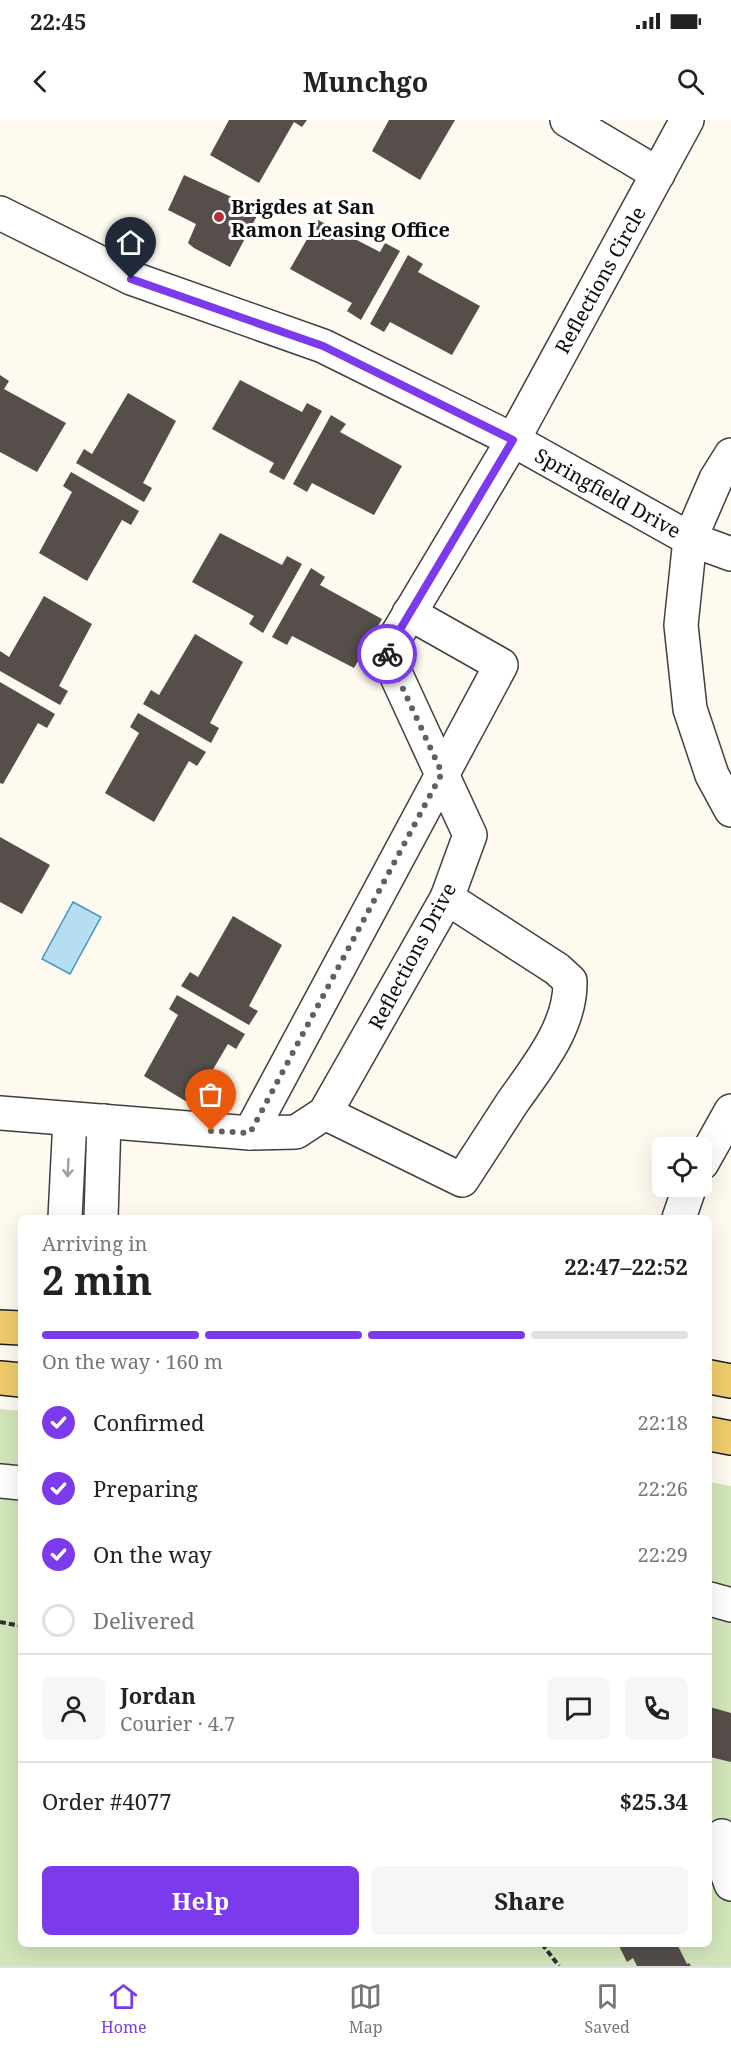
<!DOCTYPE html>
<meta charset="utf-8">
<style>
:root{--surface:#fff;--page:#f6f6f6;--text:#222;--muted:#767676;--line:#e0e0e0;--accent:#7c3aed}
body{margin:0;font-family:"Noto Serif",serif;background:var(--page);color:var(--text);height:100vh;display:flex;flex-direction:column;font-size:22px;white-space:nowrap}
*{box-sizing:border-box;margin:0}
p{font-size:20px;color:var(--muted)}
.icon{flex:none;width:33px;height:33px;fill:none;stroke:currentColor;stroke-width:2;stroke-linecap:round;stroke-linejoin:round}
.map{position:relative;flex:1;overflow:hidden}
.side{position:absolute;left:18px;top:1095px;width:694px;height:732px;display:flex;flex-direction:column;background:var(--surface);border-radius:9px;box-shadow:0 6px 24px #0002}
.side>*{flex:none}
.buttons{position:absolute;left:652px;top:1017px;display:grid;gap:12px}
.buttons a{display:grid;place-items:center;width:60px;height:60px;border-radius:9px;background:var(--surface);box-shadow:0 6px 24px #0002;font-size:30px}
.pin{position:absolute;display:grid;place-items:center;width:51px;height:51px;color:#fff;margin:-62px -26px;border-radius:50% 50% 50% 0;rotate:-45deg;box-shadow:0 0 6px #0007}
.pin .icon{rotate:45deg}
.courier{position:absolute;display:grid;place-items:center;width:60px;height:60px;margin:-30px;border:4px solid #7c3aed;border-radius:50%;background:#fff;color:#222;box-shadow:0 2px 8px #0007}
.headline em{font-style:normal;font-weight:700}
.headline div{display:flex;flex-direction:column-reverse}
.headline{display:flex;align-items:center;justify-content:space-between;height:102px;padding:0 24px}
h1{font-size:39px;font-weight:700;line-height:45px}
.bar{display:grid;grid-template-columns:repeat(4,1fr);gap:9px 6px;align-content:center;height:72px;padding:0 24px}
.bar i{height:8px;border-radius:4px;background:var(--line)}
.bar .current{background:var(--accent)}
.bar p{grid-column:span 4}
.line{display:flex;align-items:center;gap:15px;padding:0 24px;border-top:2px solid var(--line)}
.line div{flex:1}
.round{display:grid;place-items:center;flex:none;width:63px;height:63px;border-radius:9px;background:var(--page)}
ol{padding:0 24px;list-style:none}
li{display:flex;align-items:center;gap:18px;height:66px}
li p{margin-inline-start:auto}
li .icon{padding:6px;border-radius:50%;background:var(--accent);color:#fff;stroke-width:4}
li:last-child{color:var(--muted)}
li i{width:33px;height:33px;border:3px solid var(--line);border-radius:50%}
.action{display:flex;gap:12px;margin-top:auto;padding:12px 24px}
.action a{flex:1;height:69px;border-radius:9px;background:var(--accent);color:#fff;font-size:24px;font-weight:700;line-height:69px;text-align:center}
.action a+a{background:var(--page);color:var(--text)}
.status{display:flex;justify-content:space-between;align-items:center;height:42px;padding:0 30px;background:var(--surface);direction:ltr}
.status svg{height:16px;fill:currentColor}
header{display:flex;justify-content:space-between;align-items:center;height:78px;padding:0 24px;background:var(--surface);font-size:27px;font-weight:700}
.tab-bar{display:flex;justify-content:space-around;align-items:center;height:84px;border-top:2px solid var(--line);background:var(--surface);font-size:16px;color:var(--muted)}
.tab-bar a{display:grid;justify-items:center;gap:3px}
.tab-bar .current{color:var(--accent)}
.map>svg:first-child{display:block}
.green{fill:#d3e6ba}
.water{fill:#b6def2;stroke:#4295c5;stroke-width:1.5}
.building{fill:#554e4a}
.lines{fill:none;stroke-linecap:round;stroke-linejoin:round}
.minor-casing{stroke:#404040;stroke-width:36}
.major-casing{stroke:#1e1e1e;stroke-width:36}
.path{stroke:#2f2f2f;stroke-width:4;stroke-dasharray:6 3;stroke-linecap:butt}
.minor{stroke:#fff;stroke-width:33}
.major{stroke:#f0cc6c;stroke-width:33}
.oneway{stroke:#9e9e9e}
.done{stroke:#61605c;stroke-width:6;stroke-dasharray:0 10.8}
.route{stroke:#7c3aed;stroke-width:8}
.poi-dot{fill:#b52e38;stroke:#fff;stroke-width:2}
.labels{text-anchor:middle;dominant-baseline:central;stroke-width:6;stroke-linejoin:round;paint-order:stroke}
.poi-label{font-size:20px;font-weight:bold;fill:#0d0d0d;stroke:#fff;text-anchor:start}
.street-label{font-size:20px;fill:#0d0d0d;stroke:#fff}
</style>
<div class="status"><b>22:45</b><svg viewBox="0 0 49 12"><path d="M0 12V9h3v3zM5 12V6h3v6zM10 12V3h3v9zM15 12V0h3v12zM26 1h20v11H26zM47 4h2v5h-2z"/></svg></div>
<header><svg class="icon" aria-label="back" viewBox="0 0 24 24"><path d="M15 5l-7 7 7 7"/></svg>Munchgo<svg class="icon" aria-label="search" viewBox="0 0 24 24"><circle cx="10" cy="10" r="6"/><path d="M15 15l6 6"/></svg></header>
<div class="map">
<svg width="731" height="1846" viewBox="0 0 731 1846">
<rect width="100%" height="100%" fill="#fefaef"/>
<path class="green" d="M0,1289L21,1291V1824H710V1362L731,1366V1846H0Z"/>
<path class="water" d="M73,782L101,797L70,854L42,839Z"/>
<g class="building">
<path d="M229,0H307L302,7L294,2L259,63L210,35Z"/>
<path d="M389,0H455L420,60L372,31Z"/>
<path d="M184,55L260,90L230,147L194,128L188,123L196,104L168,90Z"/>
<path d="M318,100L380,132L385,123L400,131L361,200L347,191L352,183L290,149Z"/>
<path d="M408,135L423,144L418,152L480,186L452,235L390,202L384,212L370,204Z"/>
<path d="M0,255L9,261L4,269L66,303L37,352L0,332Z"/>
<path d="M240,260L302,292L307,283L322,291L284,360L269,352L274,343L212,309Z"/>
<path d="M128,273L176,301L143,363L152,368L144,382L76,343L84,329L92,334Z"/>
<path d="M331,295L346,304L340,312L402,346L374,395L312,363L307,372L293,364Z"/>
<path d="M71,352L139,391L131,405L122,400L87,461L39,433L72,372L63,366Z"/>
<path d="M220,413L282,445L287,436L302,444L263,513L249,504L254,496L192,462Z"/>
<path d="M311,448L325,457L320,465L382,499L354,548L292,516L287,525L272,517Z"/>
<path d="M44,476L92,504L59,566L68,571L60,585L0,551V531L9,537Z"/>
<path d="M195,514L243,542L210,603L219,608L211,623L143,584L151,570L159,575Z"/>
<path d="M0,562L55,594L47,608L38,603L3,664L0,663Z"/>
<path d="M138,593L206,632L197,646L189,641L154,702L105,673L139,613L130,607Z"/>
<path d="M0,717L50,745L22,794L0,782Z"/>
<path d="M233,796L282,825L249,886L258,891L249,905L181,866L190,852L198,857Z"/>
<path d="M177,875L245,914L236,929L228,924L192,985L144,956L178,895L169,889Z"/>
<path d="M710,1587L731,1593V1642L710,1637Z"/>
<path d="M618,1824H677L687,1844L689,1843L691,1846H637L633,1838L627,1842Z"/>
</g>
<g class="lines">
<defs>
<g id="minor">
<path d="M567,0L658,54"/>
<path d="M0,93L131,158L323,226L513,320L690,419L731,434"/>
<path d="M731,335L716,359L690,419L681,505L690,589L712,655L731,690"/>
<path d="M0,993L250,1013L296,1012L325,993L447,778L470,715L386,533L513,320L687,0"/>
<path d="M325,993L462,1060C478,1035 495,1009 512,983C537,947 571,907 570,861L557,849L447,778"/>
<path d="M250,1013L501,545L409,493"/>
<path d="M702,1043L731,991"/>
<path d="M65,1098L70,999"/>
<path d="M101,1098L104,1001"/>
<path d="M679,1098L690,1066"/>
<path d="M0,1361L21,1363"/>
<path d="M710,1479L731,1485"/>
<path d="M722,1716L724,1744L731,1764"/>
</g>
<g id="major">
<path d="M0,1207L21,1208"/>
<path d="M710,1257L731,1261"/>
<path d="M0,1258L21,1260"/>
<path d="M710,1314L731,1318"/>
</g>
</defs>
<use href="#minor" class="minor-casing"/>
<use href="#major" class="major-casing"/>
<g class="path">
<path d="M0,1502L21,1506"/>
<path d="M542,1824L559,1846"/>
</g>
<use href="#minor" class="minor"/>
<use href="#major" class="major"/>
</g>
<defs><path id="oneway-shaft" d="M-6 0H5M1.5-3L5.5 0L1.5 3" fill="none" stroke-width="1.6" stroke-linecap="round" stroke-linejoin="round" transform="scale(1.5)"/></defs>
<use class="oneway" href="#oneway-shaft" transform="translate(68 1048) rotate(93)"/>
<g class="lines">
<path class="done" d="M211,1011L250,1013L442,653L387,534"/>
<path class="route" d="M131,159L323,226L513,320L386,533L387,534"/>
</g>
<circle class="poi-dot" cx="219" cy="97" r="6"/>
<g class="labels">
<g class="poi-label">
<text x="231" y="86">Brigdes at San<tspan x="231" dy="23">Ramon Leasing Office</tspan></text>
</g>
<g class="street-label">
<text transform="translate(600 160) rotate(-61)">Reflections Circle</text>
<text transform="translate(608 373) rotate(29)">Springfield Drive</text>
<text transform="translate(412 836) rotate(-62)">Reflections Drive</text>
</g>
</g>
</svg>
<div class="buttons">
<a><svg class="icon" aria-label="locate" viewBox="0 0 24 24"><circle cx="12" cy="12" r="6"/><path d="M12 2v4M12 18v4M2 12h4M18 12h4"/></svg></a>
</div>
<div class="pin" style="left:211px;top:1011px;background:#ea580c"><svg class="icon" aria-label="bag" viewBox="0 0 24 24"><path d="M5 8h14l-1 12H6zM9 8a3 3 0 0 1 6 0"/></svg></div>
<div class="pin" style="left:131px;top:159px;background:#1f2937"><svg class="icon" aria-label="home" viewBox="0 0 24 24"><path d="M3 11l9-7 9 7M6 9v11h12V9"/></svg></div>
<div class="courier" style="left:387px;top:534px"><svg class="icon" aria-label="bike" viewBox="0 0 24 24"><circle cx="6" cy="16" r="4"/><circle cx="18" cy="16" r="4"/><path d="M6 16l4-8h5l3 8M10 8l3 8H6M13 5h3"/></svg></div>
<section class="side">
<div class="headline"><div><h1>2 min</h1><p>Arriving in</p></div><em>22:47–22:52</em></div>
<div class="bar"><i class="current"></i><i class="current"></i><i class="current"></i><i></i><p>On the way · 160 m</p></div>
<ol>
<li><svg class="icon" aria-label="check" viewBox="0 0 24 24"><path d="M5 12l5 5 9-10"/></svg>Confirmed<p>22:18</p></li>
<li><svg class="icon" aria-label="check" viewBox="0 0 24 24"><path d="M5 12l5 5 9-10"/></svg>Preparing<p>22:26</p></li>
<li><svg class="icon" aria-label="check" viewBox="0 0 24 24"><path d="M5 12l5 5 9-10"/></svg>On the way<p>22:29</p></li>
<li><i></i>Delivered</li>
</ol>
<div class="line" style="height:108px"><a class="round"><svg class="icon" aria-label="person" viewBox="0 0 24 24"><circle cx="12" cy="8" r="4"/><path d="M4 21q1-7 8-7t8 7"/></svg></a><div><b>Jordan</b><p>Courier · 4.7</p></div><a class="round"><svg class="icon" aria-label="chat" viewBox="0 0 24 24"><path d="M4 5h16v11H9l-5 4z"/></svg></a><a class="round"><svg class="icon" aria-label="phone" viewBox="0 0 24 24"><path d="M5 4h4l2 5-3 2q2 4 5 5l2-3 5 2v4C11 20 4 13 5 4z"/></svg></a></div>
<div class="line" style="height:78px"><div>Order #4077</div><b>$25.34</b></div>
<div class="action"><a>Help</a><a>Share</a></div>
</section>
</div>
<nav class="tab-bar">
<a class="current"><svg class="icon" aria-label="home" viewBox="0 0 24 24"><path d="M3 11l9-7 9 7M6 9v11h12V9"/></svg>Home</a>
<a><svg class="icon" aria-label="map" viewBox="0 0 24 24"><path d="M3 6l6-2 6 2 6-2v14l-6 2-6-2-6 2zM9 4v14M15 6v14"/></svg>Map</a>
<a><svg class="icon" aria-label="saved" viewBox="0 0 24 24"><path d="M7 4h10v16l-5-4-5 4z"/></svg>Saved</a>
</nav>
